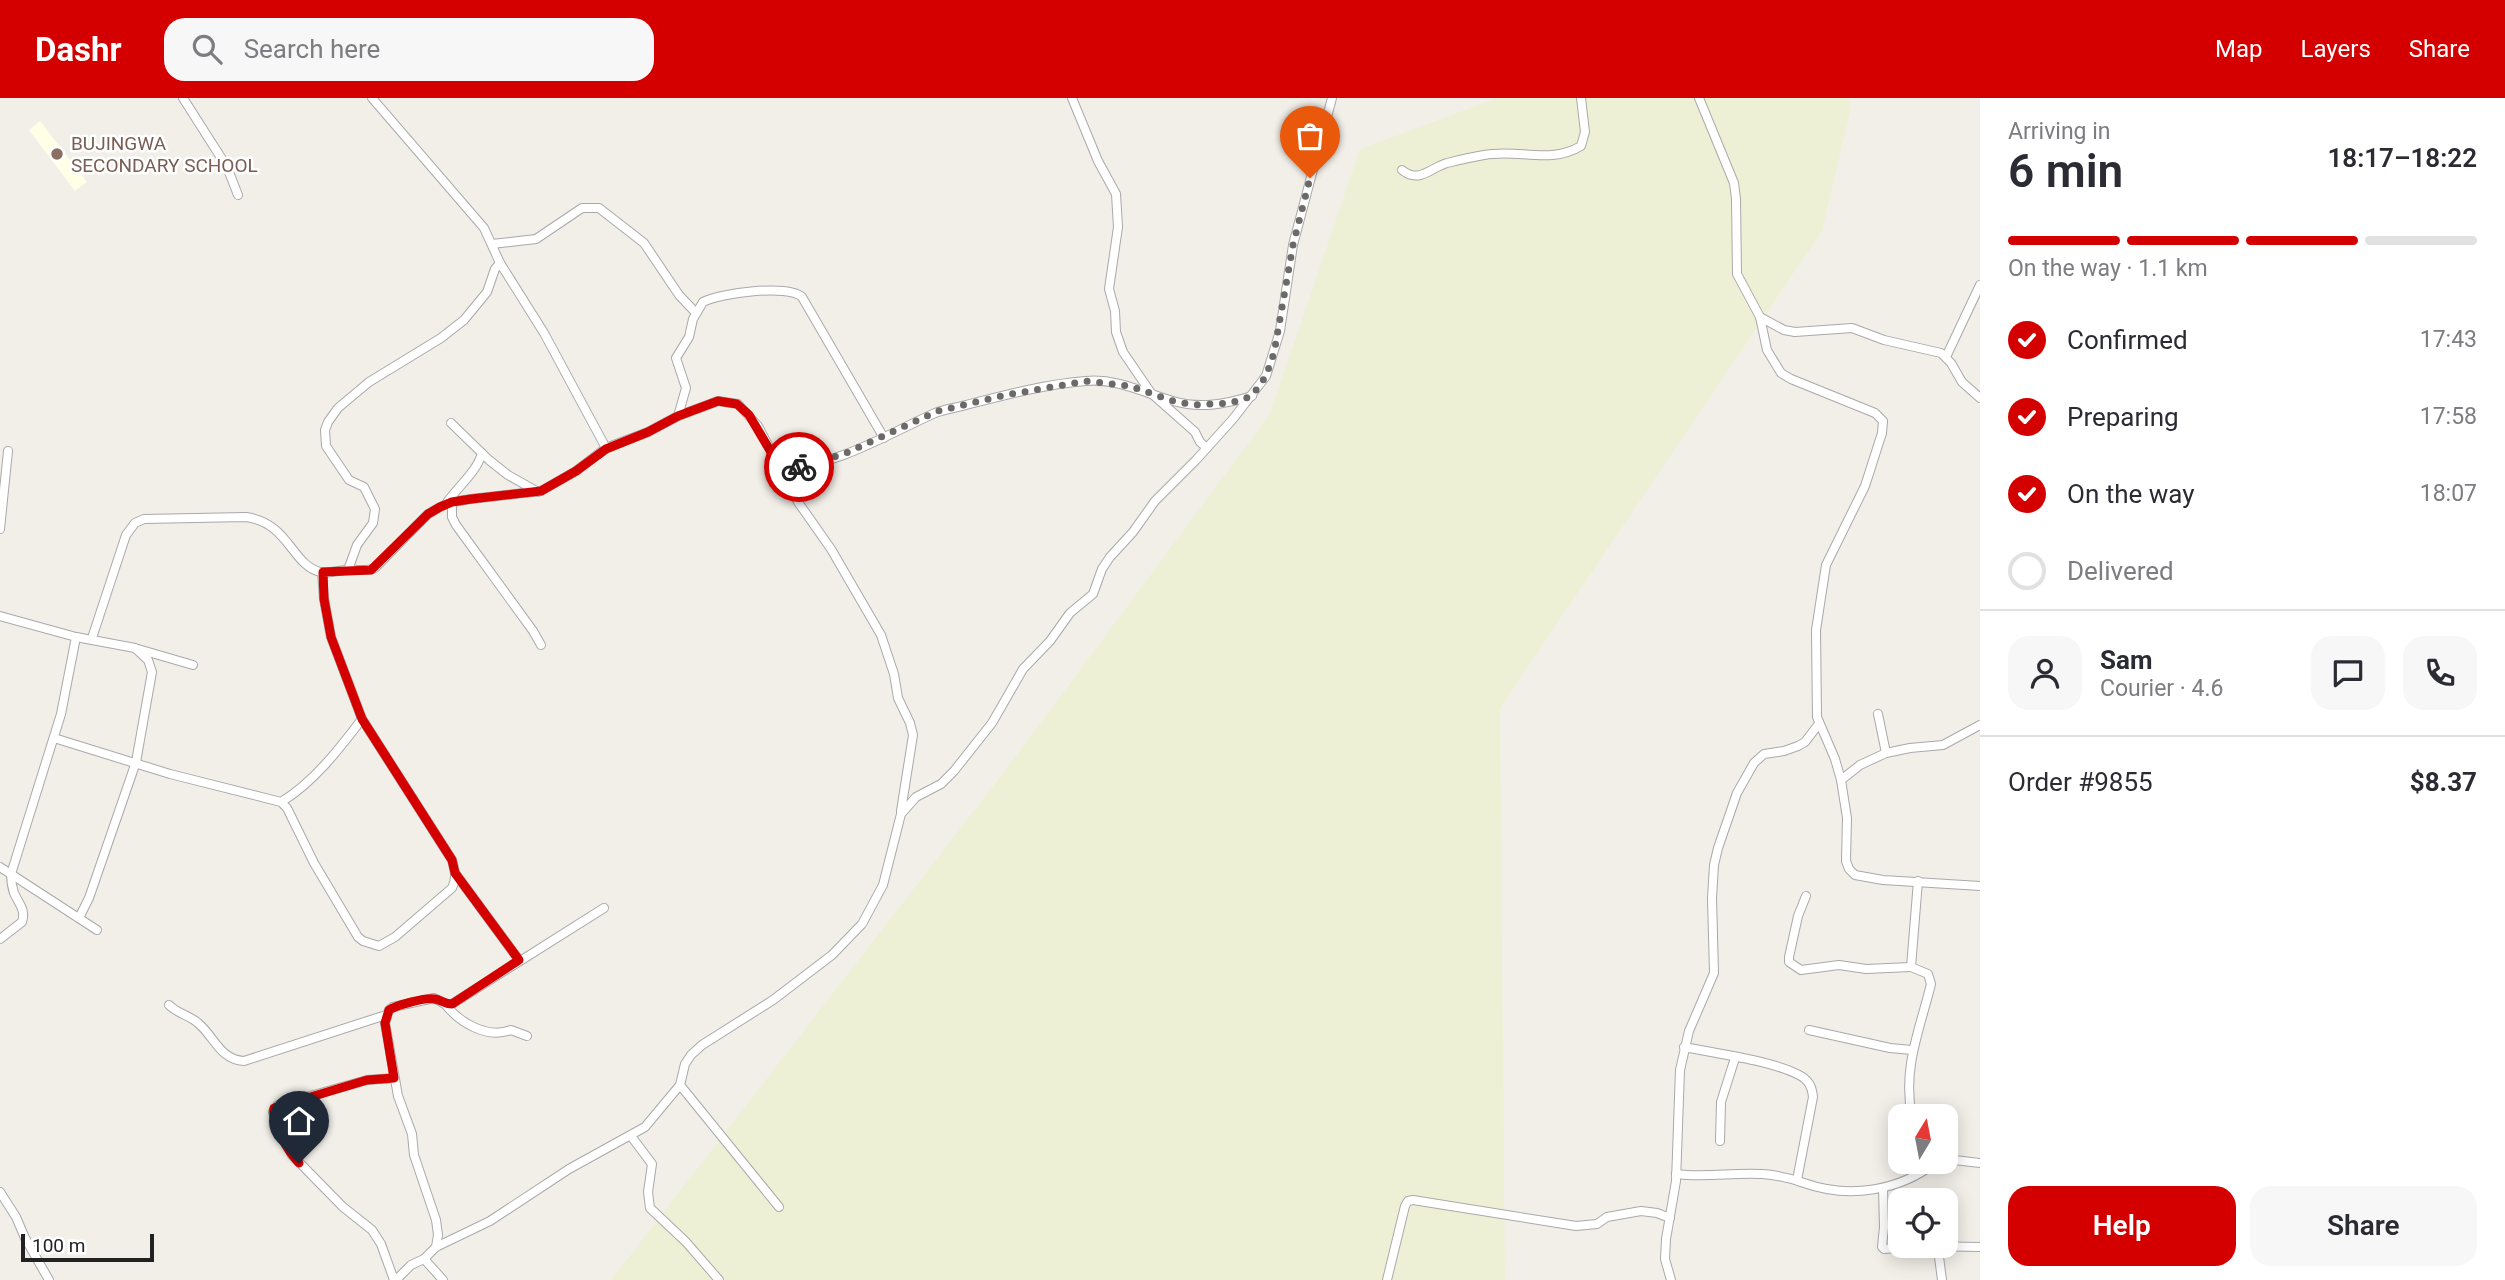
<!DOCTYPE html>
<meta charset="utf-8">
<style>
:root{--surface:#fff;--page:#f7f7f7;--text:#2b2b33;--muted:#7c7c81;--line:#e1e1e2;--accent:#d40000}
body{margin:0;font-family:Roboto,sans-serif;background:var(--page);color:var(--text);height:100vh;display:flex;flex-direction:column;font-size:26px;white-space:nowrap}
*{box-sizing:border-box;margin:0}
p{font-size:23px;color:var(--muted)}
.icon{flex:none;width:38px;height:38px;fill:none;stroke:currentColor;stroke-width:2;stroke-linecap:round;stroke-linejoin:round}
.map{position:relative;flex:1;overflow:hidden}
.sheet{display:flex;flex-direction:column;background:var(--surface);width:525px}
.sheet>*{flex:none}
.needle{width:46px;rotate:10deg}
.tools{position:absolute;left:1888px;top:1006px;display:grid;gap:14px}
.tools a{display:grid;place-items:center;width:70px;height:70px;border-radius:14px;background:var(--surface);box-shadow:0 4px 18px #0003;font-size:35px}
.scale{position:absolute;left:21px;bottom:18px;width:133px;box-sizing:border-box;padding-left:7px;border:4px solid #222;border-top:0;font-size:19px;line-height:24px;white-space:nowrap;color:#222;-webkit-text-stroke:5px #fff;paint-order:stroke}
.pin{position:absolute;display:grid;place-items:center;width:60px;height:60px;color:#fff;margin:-72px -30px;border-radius:50% 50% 50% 0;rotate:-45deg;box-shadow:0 0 7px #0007}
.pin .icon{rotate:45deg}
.courier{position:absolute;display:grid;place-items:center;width:70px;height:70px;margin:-35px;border:5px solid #d40000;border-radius:50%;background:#fff;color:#222;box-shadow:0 2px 9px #0007}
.headline em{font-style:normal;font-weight:600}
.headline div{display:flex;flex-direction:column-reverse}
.headline{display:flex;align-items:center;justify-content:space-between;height:119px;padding:0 28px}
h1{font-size:46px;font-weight:600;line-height:52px}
.bar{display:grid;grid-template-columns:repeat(4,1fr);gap:10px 7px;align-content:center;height:84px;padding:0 28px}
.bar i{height:9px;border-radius:5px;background:var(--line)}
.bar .current{background:var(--accent)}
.bar p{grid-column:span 4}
.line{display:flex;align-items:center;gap:18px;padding:0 28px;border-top:2px solid var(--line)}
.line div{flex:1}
.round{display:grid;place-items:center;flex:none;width:74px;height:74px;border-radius:21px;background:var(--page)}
ol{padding:0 28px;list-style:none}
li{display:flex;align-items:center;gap:21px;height:77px}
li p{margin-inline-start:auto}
li .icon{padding:7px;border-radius:50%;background:var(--accent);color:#fff;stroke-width:4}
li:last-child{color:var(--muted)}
li i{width:38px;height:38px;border:4px solid var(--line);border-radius:50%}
.primary-button{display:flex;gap:14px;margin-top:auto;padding:14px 28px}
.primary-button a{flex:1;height:80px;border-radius:21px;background:var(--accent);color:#fff;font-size:28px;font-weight:600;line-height:80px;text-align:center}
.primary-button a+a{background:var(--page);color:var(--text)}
header{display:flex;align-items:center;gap:42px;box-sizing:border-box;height:98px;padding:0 35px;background:var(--accent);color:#fff}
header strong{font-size:33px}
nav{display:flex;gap:38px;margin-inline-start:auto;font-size:24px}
.search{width:490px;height:63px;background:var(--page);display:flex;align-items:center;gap:18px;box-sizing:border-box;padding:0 24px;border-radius:21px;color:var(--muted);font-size:26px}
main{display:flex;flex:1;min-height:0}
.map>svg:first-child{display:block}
.education{fill:#ffffe5}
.farmland{fill:#eef0d5}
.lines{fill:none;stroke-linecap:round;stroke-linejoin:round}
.minor-casing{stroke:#a9a9a9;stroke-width:10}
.minor{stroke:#fff;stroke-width:8}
.done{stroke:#6b6a68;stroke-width:7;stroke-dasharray:0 12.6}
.route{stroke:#d40000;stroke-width:9}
.education-dot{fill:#8d6e63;stroke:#fff;stroke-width:2.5}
.labels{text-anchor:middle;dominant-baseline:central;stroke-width:5;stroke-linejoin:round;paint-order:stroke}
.education-label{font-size:19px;fill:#785e54;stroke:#fff;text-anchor:start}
</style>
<header>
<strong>Dashr</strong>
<div class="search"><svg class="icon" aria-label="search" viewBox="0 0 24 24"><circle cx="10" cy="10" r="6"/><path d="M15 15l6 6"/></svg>Search here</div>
<nav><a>Map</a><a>Layers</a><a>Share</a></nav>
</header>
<main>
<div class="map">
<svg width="1980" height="1182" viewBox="0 0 1980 1182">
<rect width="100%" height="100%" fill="#f2efe9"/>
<path class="education" d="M40,23L87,84L75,93L29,32Z"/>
<path class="farmland" d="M1497,0H1848L1851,10L1822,133L1500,610L1505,1182H611L1007,670L1270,316L1360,51Z"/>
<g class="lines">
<defs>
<g id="minor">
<path d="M183,0L227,69L238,97"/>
<path d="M372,0L484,130L500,165L544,235L606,350"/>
<path d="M1072,0L1098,63L1116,96L1118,129L1109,191L1115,213L1116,234L1123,254L1151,295L1195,334L1200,344L1207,350"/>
<path d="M1699,0L1734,85L1736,101L1737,176L1760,219L1767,252L1781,275L1791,281L1875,315L1883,323L1882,335L1865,388L1826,467L1816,532L1817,619L1835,661L1841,682L1847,720L1846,763L1849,771L1855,777L1883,782L1980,788"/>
<path d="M1402,72C1419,86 1430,70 1447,65C1459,62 1472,59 1484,57C1518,50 1549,67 1581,48L1585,34L1581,0"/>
<path d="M492,146L536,141L582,110H599L644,145L679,197L696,215"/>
<path d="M1760,219L1784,232L1795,234L1852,230L1884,242L1941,255L1951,265L1962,284L1980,300"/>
<path d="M1946,259L1980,187"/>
<path d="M678,318L686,290L676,260L689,239L693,221L703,204C720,195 788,186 802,199L884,340"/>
<path d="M451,325L489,362L508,377L538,394"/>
<path d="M781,371C837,368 886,337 935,315C945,311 956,310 966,307C1005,297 1046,286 1086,283C1118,280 1144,295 1173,303C1201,311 1226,306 1252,298"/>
<path d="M452,404V419L456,427L533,533L541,547"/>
<path d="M446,406C458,388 477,374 482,355"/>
<path d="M0,431L8,353"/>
<path d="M348,472L357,447L373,425L375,411L364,389L349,382L326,348L325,332L328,324L338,310L369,284L441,240L464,222L487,194L495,171L500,165"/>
<path d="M0,518L76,539L135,550L148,562L152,574L136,664L89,800L79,820"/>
<path d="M92,540L126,437L135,425L144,421L246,419C289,425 291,466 320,474C329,476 339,472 348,472C358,471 366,474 375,470L428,416L440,409L452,404L471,401L541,393L576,373L606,350L648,334L678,318L718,303L738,306L758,328L798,404L831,451L881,537L894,576L898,600L910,625L913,637L901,713"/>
<path d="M138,551L193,567"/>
<path d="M1878,616L1886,655"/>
<path d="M54,640L170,676L281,704L287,710L314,765L358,839L363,843L379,848L395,839L452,790C457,780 455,773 452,762L362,621L331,539L324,501L322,474"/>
<path d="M1841,682L1860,667L1886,655L1910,650L1943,647L1980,627"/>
<path d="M281,704C313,685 340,650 362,621"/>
<path d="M0,769L97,832"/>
<path d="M455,775L519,862"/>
<path d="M1806,798L1798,818L1789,859V864L1801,872L1839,867L1866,871L1911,869"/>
<path d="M0,841L22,824C26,812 19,806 14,795C12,789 11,783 11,776L61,616L76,539"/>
<path d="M445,906C460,925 487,941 511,932L527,938"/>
<path d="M169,907C178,916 189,917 198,925C214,938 220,962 244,963L386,917"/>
<path d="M1809,932L1890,950L1912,952"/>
<path d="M1684,949C1715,955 1773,963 1799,977C1809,982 1812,989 1813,999L1797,1082"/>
<path d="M394,980L367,982L278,1007L273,1014L292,1057L343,1109L372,1132L381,1146L394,1182"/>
<path d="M680,987L779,1109"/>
<path d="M1912,1018C1902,971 1920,931 1931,886L1928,876L1911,869L1918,783"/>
<path d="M631,1038L652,1066L648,1094L650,1110L686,1144L719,1182"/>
<path d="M1720,1043L1721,1004L1735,960"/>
<path d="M1946,1061L1980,1065"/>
<path d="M1676,1076C1707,1080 1733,1074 1762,1076C1777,1077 1790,1080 1804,1085C1849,1101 1900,1093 1936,1064"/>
<path d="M1883,1090L1884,1129L1882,1149L1884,1151L1924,1148L1980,1149"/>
<path d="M0,1094L16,1119L25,1140L49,1182"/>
<path d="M436,1149L438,1137L436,1122L414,1057L412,1036L398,998L385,925L389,912L393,909L434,900L445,906H452L604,810"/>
<path d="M424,1161L443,1182"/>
<path d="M396,1182L411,1167L424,1161L436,1149L490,1123L569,1071L645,1029L680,987L685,966L691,957L702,947L773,902L832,857L862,826L883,787L901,716L916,699L941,686L954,673L992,625L1023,571L1050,543L1070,515L1093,496L1102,471L1110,459L1133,434L1155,403L1196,362L1233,321L1266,278L1280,233L1293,147L1332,0"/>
<path d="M1387,1182L1405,1108L1408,1103L1413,1102L1576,1128L1597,1126L1607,1119L1641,1113L1657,1115L1670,1120"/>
<path d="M1671,1182L1665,1161L1666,1141L1676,1083L1680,972L1689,933L1714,875L1712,800L1714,767L1718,750L1737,695L1754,665L1764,656L1784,653L1798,648L1805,644L1818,627"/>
<path d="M1942,1182L1939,1159L1942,1149"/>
</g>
</defs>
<use href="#minor" class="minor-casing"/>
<use href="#minor" class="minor"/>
</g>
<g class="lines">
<path class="done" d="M799,369L844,356L938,313L1006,297L1086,283L1130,288L1173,303L1194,307L1230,305L1252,298L1266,278L1274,255L1293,147L1310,80"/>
<path class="route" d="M299,1065C288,1053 271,1026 274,1010L367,982L394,980L385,925L389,912C397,907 426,899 435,901C442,902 444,906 452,906L519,862L455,775L452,762L362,621L331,539L324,501L323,474L371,472L428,416L440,409L452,404L471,401L541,393L576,373L606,351L648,334L678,318L718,303L737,306L749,317L781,371L799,369"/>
</g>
<circle class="education-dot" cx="57" cy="56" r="7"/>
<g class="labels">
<g class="education-label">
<text x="71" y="45">BUJINGWA<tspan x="71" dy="22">SECONDARY SCHOOL</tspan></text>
</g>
</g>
</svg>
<div class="tools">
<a><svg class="needle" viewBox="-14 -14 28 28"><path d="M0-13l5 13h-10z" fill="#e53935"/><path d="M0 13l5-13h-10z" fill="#7c7c81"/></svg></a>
<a><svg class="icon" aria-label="locate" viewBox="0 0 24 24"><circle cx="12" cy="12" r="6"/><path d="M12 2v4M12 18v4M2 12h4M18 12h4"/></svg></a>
</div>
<div class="scale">100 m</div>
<div class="pin" style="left:1310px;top:80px;background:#ea580c"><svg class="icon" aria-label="bag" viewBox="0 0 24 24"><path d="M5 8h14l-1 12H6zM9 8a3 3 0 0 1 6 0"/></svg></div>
<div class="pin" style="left:299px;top:1065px;background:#1f2937"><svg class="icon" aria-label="home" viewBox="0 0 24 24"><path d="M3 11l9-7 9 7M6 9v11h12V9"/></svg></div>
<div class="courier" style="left:799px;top:369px"><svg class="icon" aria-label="bike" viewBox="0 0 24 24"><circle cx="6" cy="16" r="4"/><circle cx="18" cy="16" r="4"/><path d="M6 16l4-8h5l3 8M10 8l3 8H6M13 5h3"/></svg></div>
</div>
<section class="sheet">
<div class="headline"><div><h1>6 min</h1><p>Arriving in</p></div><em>18:17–18:22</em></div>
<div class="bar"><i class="current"></i><i class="current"></i><i class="current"></i><i></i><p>On the way · 1.1 km</p></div>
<ol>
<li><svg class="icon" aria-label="check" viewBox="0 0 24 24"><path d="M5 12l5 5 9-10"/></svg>Confirmed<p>17:43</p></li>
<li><svg class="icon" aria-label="check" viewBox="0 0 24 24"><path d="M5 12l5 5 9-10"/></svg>Preparing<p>17:58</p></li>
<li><svg class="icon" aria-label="check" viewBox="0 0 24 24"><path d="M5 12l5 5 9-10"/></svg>On the way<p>18:07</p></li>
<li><i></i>Delivered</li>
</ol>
<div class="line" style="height:126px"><a class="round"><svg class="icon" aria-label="person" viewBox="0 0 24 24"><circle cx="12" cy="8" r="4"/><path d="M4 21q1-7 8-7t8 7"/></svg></a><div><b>Sam</b><p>Courier · 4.6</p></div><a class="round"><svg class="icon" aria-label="chat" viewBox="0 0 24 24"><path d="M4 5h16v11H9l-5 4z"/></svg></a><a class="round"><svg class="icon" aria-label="phone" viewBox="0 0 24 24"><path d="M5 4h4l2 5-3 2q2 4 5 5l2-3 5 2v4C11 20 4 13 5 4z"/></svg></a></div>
<div class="line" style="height:91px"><div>Order #9855</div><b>$8.37</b></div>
<div class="primary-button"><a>Help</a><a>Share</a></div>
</section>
</main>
